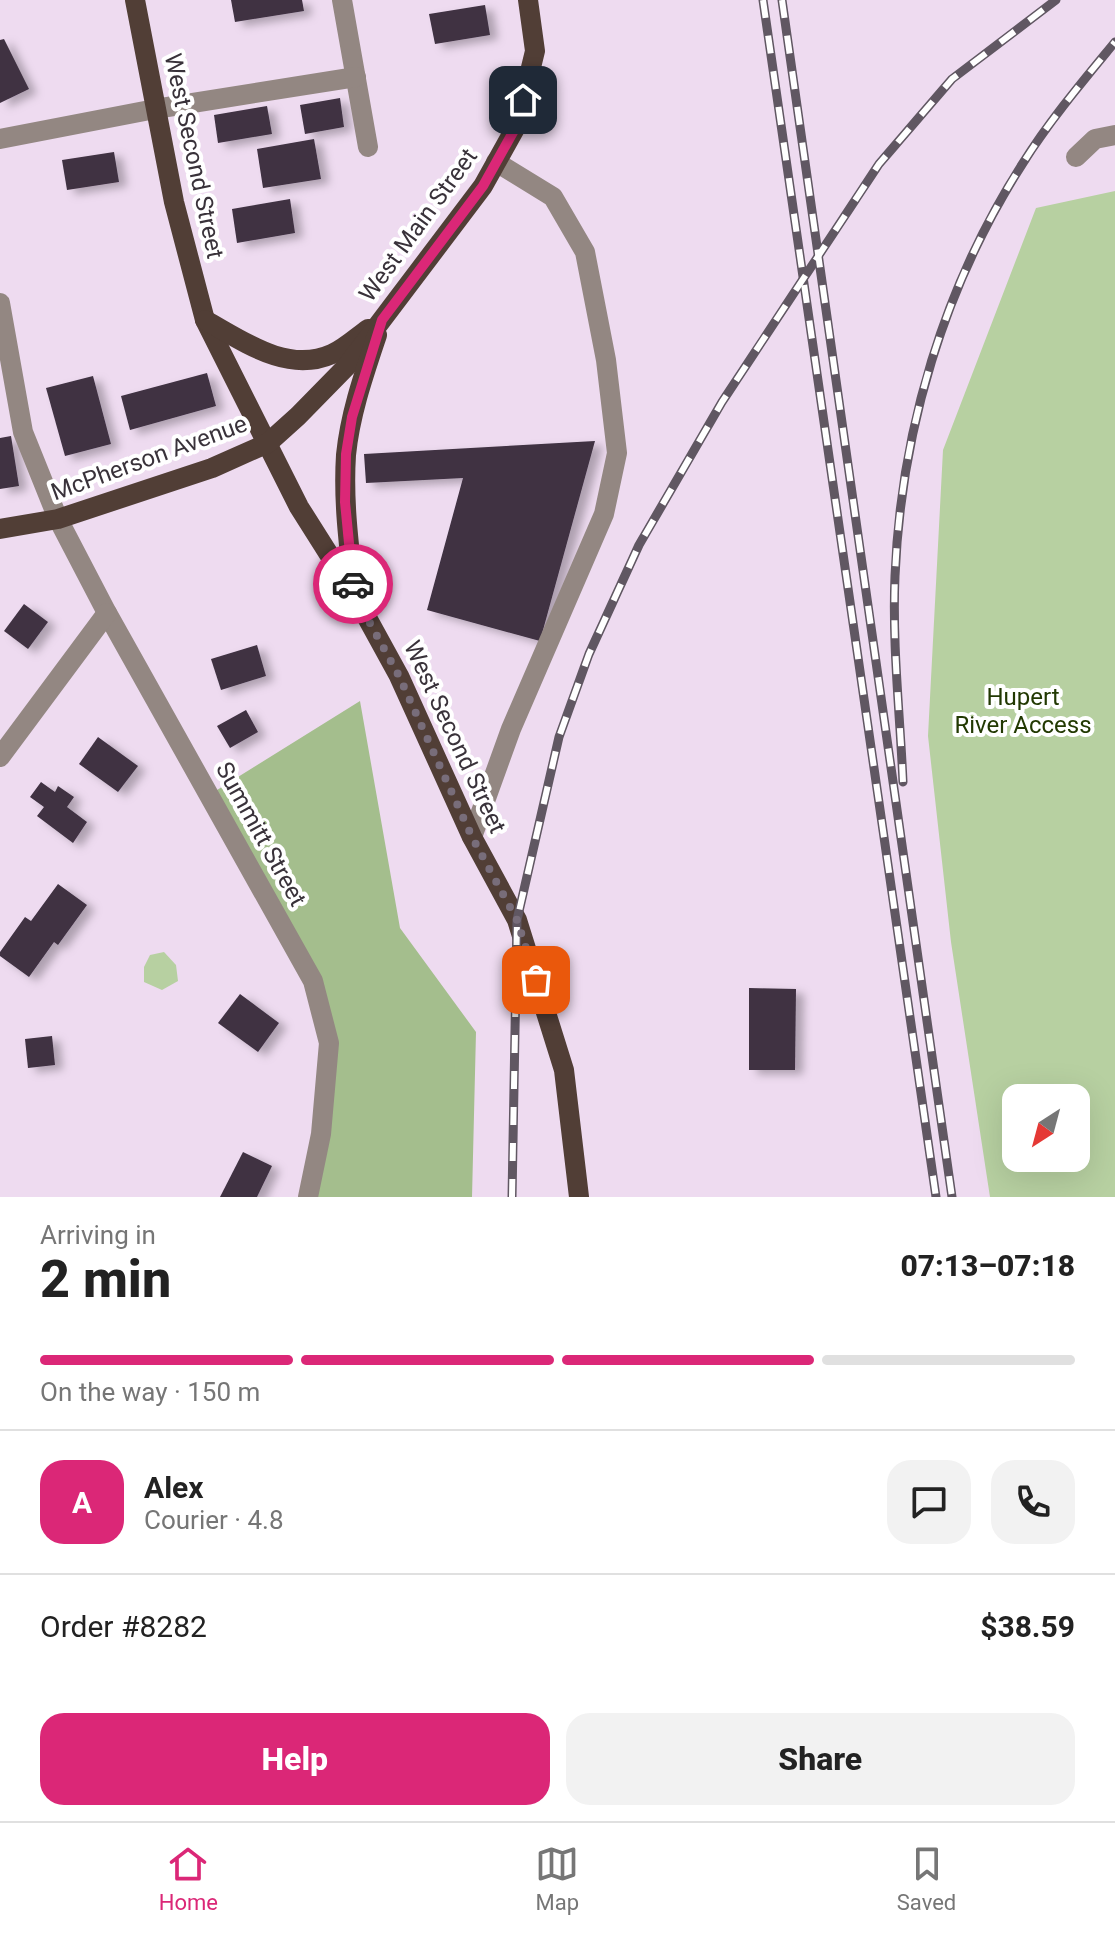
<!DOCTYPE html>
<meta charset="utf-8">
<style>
:root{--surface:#fff;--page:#f2f2f2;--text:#222;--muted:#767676;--line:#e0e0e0;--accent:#db2777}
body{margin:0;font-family:Roboto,sans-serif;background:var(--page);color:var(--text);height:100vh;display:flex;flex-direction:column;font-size:30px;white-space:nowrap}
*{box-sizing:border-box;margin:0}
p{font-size:26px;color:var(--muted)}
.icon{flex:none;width:44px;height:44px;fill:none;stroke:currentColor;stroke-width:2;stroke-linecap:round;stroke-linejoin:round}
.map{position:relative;height:1197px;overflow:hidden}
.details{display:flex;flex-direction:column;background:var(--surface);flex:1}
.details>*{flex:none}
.needle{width:52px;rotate:216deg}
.tools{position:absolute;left:1002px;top:1084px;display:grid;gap:16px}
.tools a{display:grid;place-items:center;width:88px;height:88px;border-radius:16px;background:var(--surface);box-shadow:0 8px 32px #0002;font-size:40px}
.pin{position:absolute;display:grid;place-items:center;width:68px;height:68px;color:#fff;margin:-34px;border-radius:16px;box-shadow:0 4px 12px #0006}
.courier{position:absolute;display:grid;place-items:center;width:80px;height:80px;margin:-40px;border:6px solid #db2777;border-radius:50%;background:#fff;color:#222;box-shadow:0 2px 10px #0007}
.head em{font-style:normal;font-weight:800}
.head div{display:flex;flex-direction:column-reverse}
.head{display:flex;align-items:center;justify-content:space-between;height:136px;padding:0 40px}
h1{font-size:52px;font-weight:800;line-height:60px}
.bar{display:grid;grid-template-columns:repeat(4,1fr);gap:12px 8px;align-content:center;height:96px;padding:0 40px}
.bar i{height:10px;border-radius:6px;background:var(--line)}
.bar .current{background:var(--accent)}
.bar p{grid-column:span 4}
.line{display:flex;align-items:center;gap:20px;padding:0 40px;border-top:2px solid var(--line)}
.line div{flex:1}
.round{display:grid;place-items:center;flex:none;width:84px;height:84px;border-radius:24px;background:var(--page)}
.action{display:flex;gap:16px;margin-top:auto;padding:16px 40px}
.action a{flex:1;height:92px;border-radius:24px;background:var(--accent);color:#fff;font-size:32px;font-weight:800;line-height:92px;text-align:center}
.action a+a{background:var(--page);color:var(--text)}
.tab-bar{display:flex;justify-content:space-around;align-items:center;height:112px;border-top:2px solid var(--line);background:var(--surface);font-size:22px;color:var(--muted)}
.tab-bar a{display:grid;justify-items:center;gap:4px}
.tab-bar .current{color:var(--accent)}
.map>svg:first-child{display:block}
.green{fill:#b7d0a1;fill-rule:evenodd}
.forest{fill:#a4be8d}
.building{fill:#3f3142;filter:url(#shadow)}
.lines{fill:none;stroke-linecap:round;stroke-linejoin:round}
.minor{stroke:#938782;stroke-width:20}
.major{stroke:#513e36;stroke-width:20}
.rail-casing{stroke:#605762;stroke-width:9}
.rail{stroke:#fff;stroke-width:6;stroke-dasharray:18;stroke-linecap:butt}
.done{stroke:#786d7a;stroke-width:8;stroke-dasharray:0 14.4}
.route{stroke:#db2777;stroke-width:10}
.labels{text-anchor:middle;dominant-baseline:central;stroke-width:8;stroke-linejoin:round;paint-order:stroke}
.street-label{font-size:24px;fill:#39323a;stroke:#fff}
.park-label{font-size:24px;fill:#223902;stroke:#fff}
</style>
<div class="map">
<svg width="1115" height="1197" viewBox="0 0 1115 1197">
<defs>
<filter id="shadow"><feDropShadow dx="8" dy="4.5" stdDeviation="4" flood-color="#0004"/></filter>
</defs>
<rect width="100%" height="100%" fill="#eedbf0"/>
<g class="green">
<path d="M1115,191V1197H990L951,942L928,736L943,450L1036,208ZM1076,1098V1158H1016V1098Z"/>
<path d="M164,952L176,965L178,981L162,990L144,982V967L150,955Z"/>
</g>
<path class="forest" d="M360,701L400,928L476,1032L472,1197H308L329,1043L313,981L209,795Z"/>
<g class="building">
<path d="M231,0H302L304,11L235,22Z"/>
<path d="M485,5L490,35L435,44L429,14Z"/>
<path d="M4,39L29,89L0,103V40Z"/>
<path d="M340,98L344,127L305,134L300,105Z"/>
<path d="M267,106L272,134L218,143L214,115Z"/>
<path d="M314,139L321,179L263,188L257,149Z"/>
<path d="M114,152L119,182L67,190L62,160Z"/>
<path d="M290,199L295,233L237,243L232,209Z"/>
<path d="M207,373L216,406L130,430L121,396Z"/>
<path d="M93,376L111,444L65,456L46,388Z"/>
<path d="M11,436L19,486L0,489V438Z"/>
<path d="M595,441L540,641L427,610L463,478L366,483L364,454Z"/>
<path d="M24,604L48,622L28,649L4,631Z"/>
<path d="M257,645L266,676L221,690L211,659Z"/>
<path d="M246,710L258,732L230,748L217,726Z"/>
<path d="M98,737L138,766L118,792L79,764Z"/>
<path d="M41,782L55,792L58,786L74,797L67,807L87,822L73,843L37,816L44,807L30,797Z"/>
<path d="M58,884L87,905L58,945L54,942L29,977L0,956V952L25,917L31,921Z"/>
<path d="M749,988L796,989L795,1070H749Z"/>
<path d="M240,994L279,1023L258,1052L218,1023Z"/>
<path d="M52,1036L55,1065L28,1068L25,1039Z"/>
<path d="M243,1152L272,1166L257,1197H220Z"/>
</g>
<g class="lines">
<g class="minor">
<path d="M342,0L368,147"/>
<path d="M0,139L155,109L356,77"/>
<path d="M1076,157L1095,139L1115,135"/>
<path d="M0,303L23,432L58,519L107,613L313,981L329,1043L321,1134L308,1197"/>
<path d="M0,757L107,613"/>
<path d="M472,837L511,729L604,514L617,453L606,360L585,252L553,197L496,162"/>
</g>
<g class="major">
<path d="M135,0L174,202L205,320L299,507L354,594L399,676L472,837L517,920L564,1070L579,1197"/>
<path d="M205,320C243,341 287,374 332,354C345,348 357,337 368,329"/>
<path d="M0,529L58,519L212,468L268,443L298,416L347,366L483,186L517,125L535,51L528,0"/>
<path d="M354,591C349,546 343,501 346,455C350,414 364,374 377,335"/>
</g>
<defs>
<g id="rail">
<path d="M763,0L936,1197"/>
<path d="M782,0L952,1197"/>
<path d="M903,782C900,714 892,644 895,576C901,430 944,286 1023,163C1050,120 1083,81 1115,42"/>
<path d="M512,1197L517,920L559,737L589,654L639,545L722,402L879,164L952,79L1056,0"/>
</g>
</defs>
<use href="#rail" class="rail-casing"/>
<use href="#rail" class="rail"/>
</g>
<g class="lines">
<path class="done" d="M353,584L354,594L399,676L472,837L517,920L536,980"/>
<path class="route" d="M353,584L345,502L346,454L352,417L382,320L483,186L517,125L523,100"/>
</g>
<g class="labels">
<g class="street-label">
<text transform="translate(194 156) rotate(78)">West Second Street</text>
<text transform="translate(418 225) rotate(-54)">West Main Street</text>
<text transform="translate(149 458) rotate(-20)">McPherson Avenue</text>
<text transform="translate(455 737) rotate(65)">West Second Street</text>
<text transform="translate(261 834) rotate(61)">Summitt Street</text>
</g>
<g class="park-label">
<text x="1023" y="697">Hupert<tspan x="1023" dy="28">River Access</tspan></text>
</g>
</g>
</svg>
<div class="tools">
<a><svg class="needle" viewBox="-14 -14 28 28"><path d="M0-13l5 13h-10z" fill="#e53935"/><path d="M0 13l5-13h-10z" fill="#767676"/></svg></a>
</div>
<div class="pin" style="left:536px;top:980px;background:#ea580c"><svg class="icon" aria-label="bag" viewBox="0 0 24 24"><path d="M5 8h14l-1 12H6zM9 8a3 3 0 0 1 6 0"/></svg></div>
<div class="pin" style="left:523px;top:100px;background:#1f2937"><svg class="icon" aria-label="home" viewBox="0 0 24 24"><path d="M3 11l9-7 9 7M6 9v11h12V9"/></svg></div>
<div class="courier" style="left:353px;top:584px"><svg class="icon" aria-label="car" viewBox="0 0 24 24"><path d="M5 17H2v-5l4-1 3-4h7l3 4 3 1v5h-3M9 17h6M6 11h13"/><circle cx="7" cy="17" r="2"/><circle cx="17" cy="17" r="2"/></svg></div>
</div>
<section class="details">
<div class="head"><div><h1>2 min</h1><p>Arriving in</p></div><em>07:13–07:18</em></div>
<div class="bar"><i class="current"></i><i class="current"></i><i class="current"></i><i></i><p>On the way · 150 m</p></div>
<div class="line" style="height:144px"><b class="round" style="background:var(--accent);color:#fff">A</b><div><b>Alex</b><p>Courier · 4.8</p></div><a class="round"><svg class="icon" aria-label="chat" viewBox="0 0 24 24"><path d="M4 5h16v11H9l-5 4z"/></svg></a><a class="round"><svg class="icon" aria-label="phone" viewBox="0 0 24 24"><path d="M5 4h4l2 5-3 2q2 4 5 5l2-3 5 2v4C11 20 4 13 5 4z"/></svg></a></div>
<div class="line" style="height:104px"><div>Order #8282</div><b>$38.59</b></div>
<div class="action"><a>Help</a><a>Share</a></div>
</section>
<nav class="tab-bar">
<a class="current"><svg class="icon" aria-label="home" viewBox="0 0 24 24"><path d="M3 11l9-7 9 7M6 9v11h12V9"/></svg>Home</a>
<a><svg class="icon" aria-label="map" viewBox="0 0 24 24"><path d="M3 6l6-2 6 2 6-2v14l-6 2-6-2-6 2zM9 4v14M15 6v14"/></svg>Map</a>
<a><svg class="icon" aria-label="saved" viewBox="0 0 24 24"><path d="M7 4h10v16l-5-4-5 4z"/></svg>Saved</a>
</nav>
